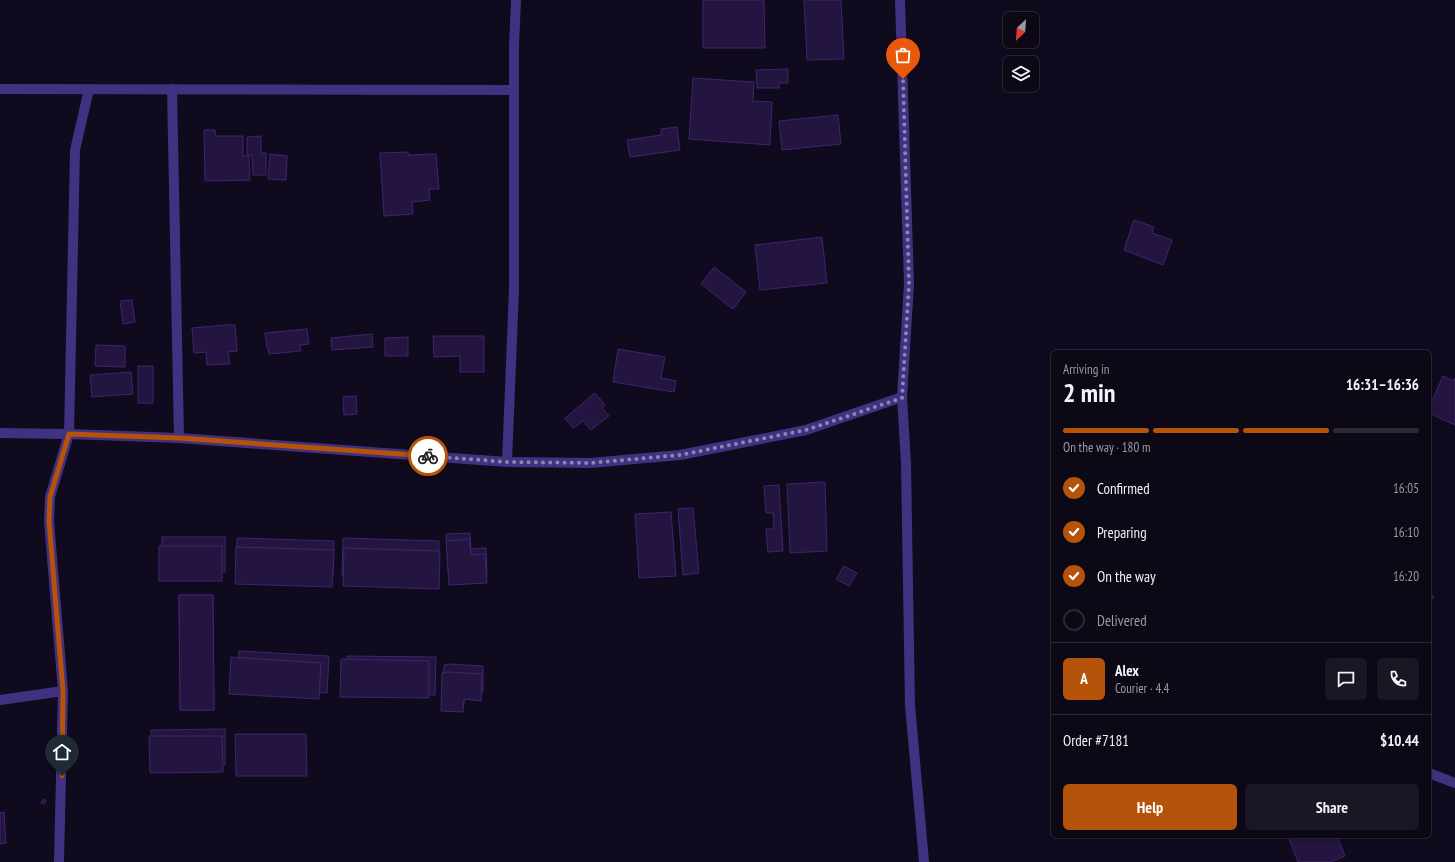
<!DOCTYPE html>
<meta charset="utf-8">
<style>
:root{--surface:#0c0816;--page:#1a1623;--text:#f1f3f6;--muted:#9a9aa1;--line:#2c2935;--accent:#b45309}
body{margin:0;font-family:"PT Sans Narrow",sans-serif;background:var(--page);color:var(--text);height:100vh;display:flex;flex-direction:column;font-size:15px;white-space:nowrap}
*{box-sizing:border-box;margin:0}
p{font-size:13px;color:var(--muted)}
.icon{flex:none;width:22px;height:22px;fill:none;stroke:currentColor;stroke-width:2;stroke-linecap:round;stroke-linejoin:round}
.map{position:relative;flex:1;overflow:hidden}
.drawer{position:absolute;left:1051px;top:350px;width:380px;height:488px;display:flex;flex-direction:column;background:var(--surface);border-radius:6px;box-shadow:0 2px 6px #0003,0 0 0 1px var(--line)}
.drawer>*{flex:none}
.needle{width:26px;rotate:205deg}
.tools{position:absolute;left:1003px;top:12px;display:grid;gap:8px}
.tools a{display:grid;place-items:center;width:36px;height:36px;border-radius:6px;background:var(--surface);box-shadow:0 2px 6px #0003,0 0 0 1px var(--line);font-size:20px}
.pin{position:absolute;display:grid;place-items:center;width:34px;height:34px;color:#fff;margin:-41px -17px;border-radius:50% 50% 50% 0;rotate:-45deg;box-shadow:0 0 4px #0007}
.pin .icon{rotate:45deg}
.courier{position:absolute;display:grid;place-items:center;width:40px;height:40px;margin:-20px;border:3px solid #b45309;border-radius:50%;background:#fff;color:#222;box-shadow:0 1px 5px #0007}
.summary em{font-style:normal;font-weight:600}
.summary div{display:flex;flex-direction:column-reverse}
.summary{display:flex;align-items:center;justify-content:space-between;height:68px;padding:0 12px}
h1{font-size:26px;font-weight:600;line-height:30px}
.bar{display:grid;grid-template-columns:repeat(4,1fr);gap:6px 4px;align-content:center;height:48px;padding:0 12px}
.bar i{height:5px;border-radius:3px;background:var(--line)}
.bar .current{background:var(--accent)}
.bar p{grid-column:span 4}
.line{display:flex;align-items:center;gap:10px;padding:0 12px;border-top:1px solid var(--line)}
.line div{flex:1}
.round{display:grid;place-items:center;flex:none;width:42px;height:42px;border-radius:6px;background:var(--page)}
ol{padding:0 12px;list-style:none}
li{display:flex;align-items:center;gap:12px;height:44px}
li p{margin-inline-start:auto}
li .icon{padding:4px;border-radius:50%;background:var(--accent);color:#fff;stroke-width:4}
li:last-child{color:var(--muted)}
li i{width:22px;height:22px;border:2px solid var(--line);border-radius:50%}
.primary-button{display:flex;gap:8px;margin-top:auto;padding:8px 12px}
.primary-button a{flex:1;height:46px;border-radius:6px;background:var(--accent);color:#fff;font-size:16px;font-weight:600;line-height:46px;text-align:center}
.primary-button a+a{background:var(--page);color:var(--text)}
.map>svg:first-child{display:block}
.building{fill:#241540;stroke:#3e256d}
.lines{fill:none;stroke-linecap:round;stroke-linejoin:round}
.street{stroke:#403280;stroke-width:10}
.done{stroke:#9085b0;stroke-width:4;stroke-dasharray:0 7.2}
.route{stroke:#b45309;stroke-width:5}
</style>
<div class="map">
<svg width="1455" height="862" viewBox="0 0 1455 862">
<rect width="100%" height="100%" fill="#100a1e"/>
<g class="building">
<path d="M703,0H764L765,48H703Z"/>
<path d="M804,0H841L844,59L807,60Z"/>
<path d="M788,69V83H779V88H757L756,70Z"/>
<path d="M693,78L754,82L753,101L772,102L770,145L689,139Z"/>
<path d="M838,115L841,144L782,150L779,121Z"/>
<path d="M677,127L680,150L630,157L627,140L661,135V129Z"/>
<path d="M204,130H215L216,136H243V156H249L250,180L205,181Z"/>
<path d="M261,136V153H266V175H253L252,155H247V137Z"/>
<path d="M408,152V155L436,154L439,189H429L430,200L412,202L413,214L384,216L380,153Z"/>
<path d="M270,154L287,156L286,180L268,179Z"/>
<path d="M1134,220L1154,227L1152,233L1172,240L1163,265L1124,250Z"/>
<path d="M822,237L827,283L760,290L755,245Z"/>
<path d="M714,267L746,292L733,309L701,284Z"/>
<path d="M132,300L135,322L123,324L120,301Z"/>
<path d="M225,325H235L237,351L228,352L230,364L207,365L206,352L194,353L192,328Z"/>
<path d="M307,329L309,344L300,345L301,351L269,354L268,348H267L265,333Z"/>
<path d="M372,334L373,347L332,350L331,338Z"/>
<path d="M433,336H484V372H460V356L434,357Z"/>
<path d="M408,337V356H385V338Z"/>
<path d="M96,345L125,346V367L95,366Z"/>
<path d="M618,349L665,357L661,378L676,381L674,392L613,382Z"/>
<rect x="138" y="366" width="15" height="37"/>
<path d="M131,372L133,394L92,397L90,375Z"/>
<path d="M1443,376L1454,381L1455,378V425L1429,413V408Z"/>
<path d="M595,393L605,405L602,408L609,416L591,430L583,421L573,428L565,418Z"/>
<path d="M356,396L357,414L344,415L343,397Z"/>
<path d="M825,482L827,551L790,553L787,484Z"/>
<path d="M779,485L783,551L768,552L766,529H774L773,513H766L764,486Z"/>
<path d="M693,508L699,573L683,575L678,509Z"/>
<path d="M671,512L676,576L639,578L635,514Z"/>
<path d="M470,533L471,549L486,548L487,576L449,579L446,534Z"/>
<rect x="162" y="537" width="63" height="35"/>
<path d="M237,538L334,541L333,577L236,575Z"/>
<path d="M343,538L439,541L438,578L342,576Z"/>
<path d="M469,539L471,555L485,554L487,583L449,585L446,541Z"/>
<rect x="159" y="546" width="63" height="35"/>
<path d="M236,547L334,550L332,587L235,584Z"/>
<path d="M344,548L440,551L439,589L343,586Z"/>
<path d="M844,566L857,573L849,586L836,579Z"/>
<path d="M1429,590L1434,598L1429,601Z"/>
<path d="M179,595H213L214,710H180Z"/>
<path d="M179,595H213L214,710H180Z"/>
<path d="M239,651L329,656L327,693L237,688Z"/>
<path d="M347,656L436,657L435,695L347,694Z"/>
<path d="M231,657L321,663L319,699L229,694Z"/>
<path d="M341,659L429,661V698L340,697Z"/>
<path d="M449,664L483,666V692H465L464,703H442L444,665Z"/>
<path d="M447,672L482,674L481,701L464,699L463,712L441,711L442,673Z"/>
<path d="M225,729V765L152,766L151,730Z"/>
<path d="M235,734H306L307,776H236Z"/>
<path d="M149,736H222L223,772L150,773Z"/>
<path d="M43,799L46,801L44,804L41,803Z"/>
<path d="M4,812L6,843L0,844V813Z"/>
<path d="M1288,836H1337L1345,856L1330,862H1298Z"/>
</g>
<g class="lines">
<g class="street">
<path d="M900,0L909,284L902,397L906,464L910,705L924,862"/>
<path d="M0,89L514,90"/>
<path d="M172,89L179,438"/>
<path d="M0,433L69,434L179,438L507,462L590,463L680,455L806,430L902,397"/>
<path d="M507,462L514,289V45L516,0"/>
<path d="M0,700L63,691"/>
<path d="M1429,773L1455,783"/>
<path d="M59,862L63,691L49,521L50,497L69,434L75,150L89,89"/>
</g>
</g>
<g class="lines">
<path class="done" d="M428,456L507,462L590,463L680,455L806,430L902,398L909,284L903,79"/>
<path class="route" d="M62,776L63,691L49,521L50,497L69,434L179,438L428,456"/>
</g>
</svg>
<div class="tools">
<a><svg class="needle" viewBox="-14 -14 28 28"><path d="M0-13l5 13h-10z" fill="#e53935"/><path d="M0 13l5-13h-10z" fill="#9a9aa1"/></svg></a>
<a><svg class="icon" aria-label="layers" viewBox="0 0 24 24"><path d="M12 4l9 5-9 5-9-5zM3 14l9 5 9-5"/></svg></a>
</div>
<div class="pin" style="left:903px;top:79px;background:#ea580c"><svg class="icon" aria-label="bag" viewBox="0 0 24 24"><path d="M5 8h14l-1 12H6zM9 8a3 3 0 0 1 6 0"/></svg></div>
<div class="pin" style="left:62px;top:776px;background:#1f2937"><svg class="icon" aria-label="home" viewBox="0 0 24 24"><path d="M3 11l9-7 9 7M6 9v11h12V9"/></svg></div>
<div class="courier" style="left:428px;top:456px"><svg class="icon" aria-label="bike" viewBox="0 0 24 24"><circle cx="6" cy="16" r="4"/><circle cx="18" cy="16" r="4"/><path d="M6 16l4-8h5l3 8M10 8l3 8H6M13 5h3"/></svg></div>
<section class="drawer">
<div class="summary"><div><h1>2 min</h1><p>Arriving in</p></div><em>16:31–16:36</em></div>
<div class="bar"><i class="current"></i><i class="current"></i><i class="current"></i><i></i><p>On the way · 180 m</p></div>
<ol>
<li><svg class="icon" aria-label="check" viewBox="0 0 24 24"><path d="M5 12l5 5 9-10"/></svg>Confirmed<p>16:05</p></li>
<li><svg class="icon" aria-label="check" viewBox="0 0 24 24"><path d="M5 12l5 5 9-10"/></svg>Preparing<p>16:10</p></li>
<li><svg class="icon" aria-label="check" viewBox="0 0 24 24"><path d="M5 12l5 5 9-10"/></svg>On the way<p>16:20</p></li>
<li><i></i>Delivered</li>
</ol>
<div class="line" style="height:72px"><b class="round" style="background:var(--accent);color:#fff">A</b><div><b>Alex</b><p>Courier · 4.4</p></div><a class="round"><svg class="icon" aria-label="chat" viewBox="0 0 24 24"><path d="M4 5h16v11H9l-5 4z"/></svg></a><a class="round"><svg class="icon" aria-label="phone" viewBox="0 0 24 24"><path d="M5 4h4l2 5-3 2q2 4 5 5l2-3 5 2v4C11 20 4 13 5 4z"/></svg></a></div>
<div class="line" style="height:52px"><div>Order #7181</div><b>$10.44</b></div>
<div class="primary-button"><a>Help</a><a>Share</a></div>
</section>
</div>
